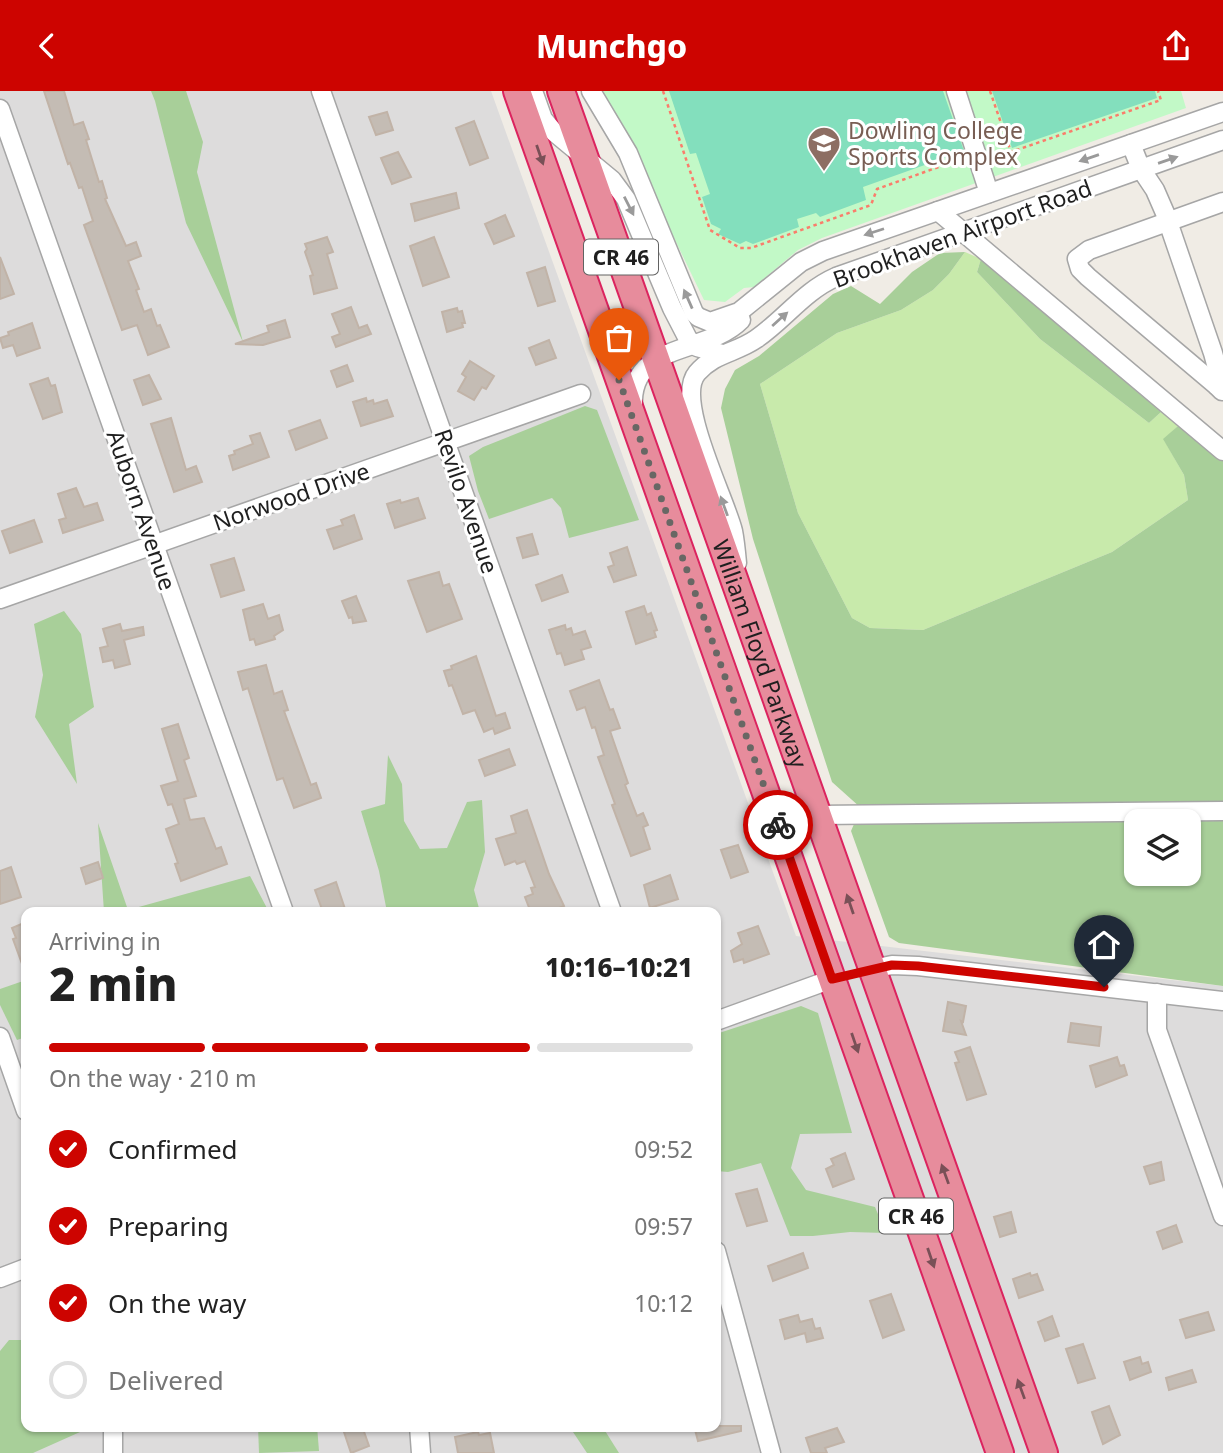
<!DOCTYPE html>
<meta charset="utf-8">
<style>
:root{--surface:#fff;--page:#f6f6f6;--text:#222;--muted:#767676;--line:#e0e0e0;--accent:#cd0400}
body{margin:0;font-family:"Noto Sans",sans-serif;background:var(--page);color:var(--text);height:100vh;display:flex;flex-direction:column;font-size:26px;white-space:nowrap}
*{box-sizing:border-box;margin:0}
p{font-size:23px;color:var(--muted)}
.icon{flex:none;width:38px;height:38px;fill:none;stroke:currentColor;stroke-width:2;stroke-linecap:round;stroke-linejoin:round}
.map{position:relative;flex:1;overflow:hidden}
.side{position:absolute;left:21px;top:816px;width:700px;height:525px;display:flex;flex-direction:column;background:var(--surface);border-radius:14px;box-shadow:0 2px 5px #0004}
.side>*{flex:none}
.buttons{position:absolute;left:1124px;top:718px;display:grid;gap:14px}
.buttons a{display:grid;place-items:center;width:77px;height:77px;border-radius:14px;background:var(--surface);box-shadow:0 2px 5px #0004;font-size:35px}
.pin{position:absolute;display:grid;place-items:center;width:60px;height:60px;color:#fff;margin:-72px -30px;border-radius:50% 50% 50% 0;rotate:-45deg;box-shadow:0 0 7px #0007}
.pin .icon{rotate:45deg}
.courier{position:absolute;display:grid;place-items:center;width:70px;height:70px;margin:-35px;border:5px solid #cd0400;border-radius:50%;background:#fff;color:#222;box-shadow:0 2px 9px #0007}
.summary em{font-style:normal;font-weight:800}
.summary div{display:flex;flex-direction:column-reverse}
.summary{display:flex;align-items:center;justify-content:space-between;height:119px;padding:0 28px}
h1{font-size:46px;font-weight:800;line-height:52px}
.bar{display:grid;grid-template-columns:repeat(4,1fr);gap:10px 7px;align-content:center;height:84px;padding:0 28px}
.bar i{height:9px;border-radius:5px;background:var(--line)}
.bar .selected{background:var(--accent)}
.bar p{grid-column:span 4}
ol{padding:0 28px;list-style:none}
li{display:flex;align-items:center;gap:21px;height:77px}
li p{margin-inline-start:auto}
li .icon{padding:7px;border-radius:50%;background:var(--accent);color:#fff;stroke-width:4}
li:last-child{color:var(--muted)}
li i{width:38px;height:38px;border:4px solid var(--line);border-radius:50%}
header{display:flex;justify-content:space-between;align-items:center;height:91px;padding:0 28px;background:var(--accent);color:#fff;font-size:32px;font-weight:800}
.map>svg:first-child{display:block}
.residential{fill:#dddcdc;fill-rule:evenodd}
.grass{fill:#c8eaab}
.forest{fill:#a8cf99}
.park{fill:#c2f9c7}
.pitch{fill:#83dfbd}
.building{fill:#c4bcb4;stroke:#c1b3a7;stroke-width:2}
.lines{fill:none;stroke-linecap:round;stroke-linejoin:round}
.minor-casing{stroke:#a6a6a6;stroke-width:21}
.highway-casing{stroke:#db245f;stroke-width:30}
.path{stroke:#fa7d6b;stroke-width:2.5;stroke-dasharray:3.5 3.5;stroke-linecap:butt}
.minor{stroke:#fff;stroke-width:18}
.highway{stroke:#e78c9c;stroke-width:26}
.oneway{fill:#795057}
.oneway2{fill:#9a9a9a}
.done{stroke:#686764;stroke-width:7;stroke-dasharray:0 12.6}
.route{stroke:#cd0400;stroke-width:9}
.labels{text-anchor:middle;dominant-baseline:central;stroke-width:6;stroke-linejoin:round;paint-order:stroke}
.shield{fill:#fff;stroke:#626262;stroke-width:2}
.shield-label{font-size:21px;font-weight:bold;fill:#1f1f1f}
.education-label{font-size:23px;fill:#785e54;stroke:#fff;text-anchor:start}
.street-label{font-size:23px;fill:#1f1f1f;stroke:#fff}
</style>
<header><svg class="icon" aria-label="back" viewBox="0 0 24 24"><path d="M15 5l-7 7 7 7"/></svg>Munchgo<svg class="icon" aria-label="share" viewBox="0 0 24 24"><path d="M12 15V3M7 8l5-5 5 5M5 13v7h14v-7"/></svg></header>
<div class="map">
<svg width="1223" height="1362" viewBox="0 0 1223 1362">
<rect width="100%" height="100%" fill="#f0ece5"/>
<path class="residential" d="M0,0H491L796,845L1223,895V1362H0ZM26,821H716V1335H26Z"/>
<path class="grass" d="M965,161L981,168L977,181L1040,248L1149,332L1161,321L1178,335L1164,349L1184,384L1188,409L1112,461L923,539L870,537L852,527L798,422L760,293L837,242L901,219L933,199L949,183Z"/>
<g class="forest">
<path d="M151,0H186L203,51L197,81L243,251L186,132L155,10Z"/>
<path d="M965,161L949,183L933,199L901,219L837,242L760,293L798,422L852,527L870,537L923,539L1112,461L1188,409L1184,384L1163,348L1178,335L1223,370V710L1158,715L1178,730H1136V782H1188V730L1223,729V895L899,852L889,846L851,740L861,717L832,691L753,448L721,317L725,298L735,279L759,265L833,203L851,195L880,213L912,181L940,162Z"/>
<path d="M981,168L1161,321L1149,332L1040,248L977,181Z"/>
<path d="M585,315L597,319L639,429L569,447L561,417L552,407L489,428L478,400L469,365L483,356Z"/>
<path d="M64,520L81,543L94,616L69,633L77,693L35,626L43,584L34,533Z"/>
<path d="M388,664L402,693L404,730L420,758L447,757L467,711L482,709L485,761L474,799L480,821H387L379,780L361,720L385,713Z"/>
<path d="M98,732L128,819L250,785L269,821H104Z"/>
<path d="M26,889V946L17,949L0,914V898Z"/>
<path d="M801,915L818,922L852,1042L800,1043L791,1077L806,1099L875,1116L886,1142L850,1141L813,1145H790L761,1072L728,1081L716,1080V943Z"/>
<path d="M9,1249H26V1335H89V1337L33,1362H0V1260Z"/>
<path d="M258,1335H317L319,1360L259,1362Z"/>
<path d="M569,1335H602L619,1362H587Z"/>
</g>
<path class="park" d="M603,0H1181L1186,17L822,147L798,159L754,196L744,197L725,211L704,209Z"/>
<g class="pitch">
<path d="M669,0H943L964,60L863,96L866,109L820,126L816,122L797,128L799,136L753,153L746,150L740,153L718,143L721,138L711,133L702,106L710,103L696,62L690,63Z"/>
<path d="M992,0H1155L1157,7L1012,57Z"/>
</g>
<g class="building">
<path d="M44,0H64L74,34L83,31L89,48L86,49L99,91L102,90L107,107L105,108L126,155L136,151L141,165L128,170L139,198L136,199L144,221L151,218L157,235L160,234L169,256L148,264L137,234L122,239L84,134L93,130L82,96L79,97L70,72L68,73Z"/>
<path d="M387,21L393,39L376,44L369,26Z"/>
<path d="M474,30L488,67L470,74L456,37Z"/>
<path d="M398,61L411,86L392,93L381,67Z"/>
<path d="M456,102L459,117L415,130L411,113Z"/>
<path d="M505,124L514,145L494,153L485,133Z"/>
<path d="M327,146L333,161L327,163L337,197L314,203L310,185L313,184L305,161L307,158L305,153Z"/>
<path d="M434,146L449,186L423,195L410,155Z"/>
<path d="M0,166L14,203L0,208Z"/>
<path d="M545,176L555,210L538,215L527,182Z"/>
<path d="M351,216L359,237L367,234L371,243L336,256L332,246L340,243L332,223Z"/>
<path d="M457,217L458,221L462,220L465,232H462L463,236L447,241L442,221Z"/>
<path d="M285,229L290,246L263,254L235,253L269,241L267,235Z"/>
<path d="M32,232L40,257L17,265L13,254L3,257L0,247L9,244L8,241Z"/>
<path d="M549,249L556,267L536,274L529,257Z"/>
<path d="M470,270L494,285L486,298L482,296L474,309L458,300L466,286L462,283Z"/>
<path d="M347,274L353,290L337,296L331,280Z"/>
<path d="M149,284L161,308L143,314L134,289Z"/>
<path d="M48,287L51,295L55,294L62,321L43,328L30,293Z"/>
<path d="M366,307L367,311L373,309L374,313L387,309L393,325L361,335L353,311Z"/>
<path d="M171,327L186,379L196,375L202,391L174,401L151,333Z"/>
<path d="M320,329L327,347L296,359L289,340Z"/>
<path d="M260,342L269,366L233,379L229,365L235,363L234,360L253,353L250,345Z"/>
<path d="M76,397L84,416L97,412L103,429L63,442L59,429L66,427L58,403Z"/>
<path d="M418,407L425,427L395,437L387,413L400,409L401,412Z"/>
<path d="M354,424L362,448L334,458L327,439L343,434L341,429Z"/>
<path d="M34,429L42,451L10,462L2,440Z"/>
<path d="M532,443L538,463L523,467L517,447Z"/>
<path d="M627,456L636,484L614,491L608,476L614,474L610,462Z"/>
<path d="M234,467L244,499L221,506L211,474Z"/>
<path d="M439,481L443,495L449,493L462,528L427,541L408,490Z"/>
<path d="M562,484L568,501L542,510L536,494Z"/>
<path d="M356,505L366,530L353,532L352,526L349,527L342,510Z"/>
<path d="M263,513L268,528L279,524L283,539L274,545L275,548L256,554L254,548L250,549L243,519Z"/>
<path d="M644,515L647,524L651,522L657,539L654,540L656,546L636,553L626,521Z"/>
<path d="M120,533L122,540L143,536L144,544L124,549L130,573L115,577L113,569L103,571L100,557L108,555L103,538Z"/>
<path d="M565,534L566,539L571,537L573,544L585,540L591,556L581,559L584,568L565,574L561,562L557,563L549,539Z"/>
<path d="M476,565L496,625L505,622L510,637L495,643L493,637L484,641L475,619L463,623L452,594L449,595L444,580L452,578L451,575Z"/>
<path d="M266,574L274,603L282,600L288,619L284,620L311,694L316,692L321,707L294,717L283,687L277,689L248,597L243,599L238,581Z"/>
<path d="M599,589L610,619L613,618L620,637L610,640L628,692L625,694L637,725L643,722L648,734L643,736L650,758L631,765L612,714L615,713L598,666L604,664L595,636L592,637L585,616L577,619L570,600Z"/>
<path d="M178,633L189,667L184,669L196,705L184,708L190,729L204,727L216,758L221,756L227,773L181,790L175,773L178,772L166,738L179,733L172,713L168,714L161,695L178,690L162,638Z"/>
<path d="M509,658L515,674L485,685L479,669Z"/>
<path d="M527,719L549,783L564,815L549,821L530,819L525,806L533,803L531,797L535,796L525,770L517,773L515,770L505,774L496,748L516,742L511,725Z"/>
<path d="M738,754L748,781L731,787L721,759Z"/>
<path d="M98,771L103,787L86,793L81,777Z"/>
<path d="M11,776L21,806L0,813V780Z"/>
<path d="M670,784L678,808L650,817L644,794Z"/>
<path d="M336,791L346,821H323L315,799Z"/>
<path d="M26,831V880L25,881L13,848L16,847L12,837Z"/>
<path d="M758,835L769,863L744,872L743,868L734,871L731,860L742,853L738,842Z"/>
<path d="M948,911L966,915L963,931L961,930L966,944L943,940Z"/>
<path d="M1071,932L1101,936L1099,955L1068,951Z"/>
<path d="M970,956L986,1003L967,1009L955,972L959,971L955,961Z"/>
<path d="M1117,966L1120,975L1124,974L1127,984L1096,996L1090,975Z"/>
<path d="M845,1062L854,1088L833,1096L826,1078L834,1074L831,1068Z"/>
<path d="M1161,1071L1164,1089L1150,1093L1144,1076Z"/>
<path d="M757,1098L767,1130L747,1135L736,1103Z"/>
<path d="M1011,1121L1016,1141L1000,1146L994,1126Z"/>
<path d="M1176,1134L1182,1151L1163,1158L1157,1141Z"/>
<path d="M803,1162L808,1177L773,1190L768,1175Z"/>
<path d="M1030,1182L1031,1185L1037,1183L1043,1199L1019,1207L1013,1188Z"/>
<path d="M891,1203L904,1239L883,1247L870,1210Z"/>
<path d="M1208,1221L1214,1239L1186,1247L1180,1229Z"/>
<path d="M798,1224L800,1231L812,1228L815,1238L820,1237L823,1247L807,1251L805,1242L785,1248L780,1229Z"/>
<path d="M1052,1225L1059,1245L1045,1250L1038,1231Z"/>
<path d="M1083,1253L1095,1287L1078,1292L1066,1258Z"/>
<path d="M1140,1266L1142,1273L1148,1271L1151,1281L1130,1289L1124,1271Z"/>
<path d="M1192,1279L1196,1291L1169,1299L1166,1287Z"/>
<path d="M1109,1315L1120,1344L1103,1353L1092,1321Z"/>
<path d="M342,1335H362L369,1355L351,1362Z"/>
<path d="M694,1335H741V1340L698,1350Z"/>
<path d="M837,1337L844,1351L825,1357L827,1362H811L806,1347Z"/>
<path d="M478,1341L479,1344L490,1342L494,1362H458L455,1346Z"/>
</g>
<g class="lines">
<defs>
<g id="minor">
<path d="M321,0L612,821"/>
<path d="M533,0L543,28L554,41L612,89L626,108L672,217L688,248L697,256L722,263"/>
<path d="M591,0L628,62L694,222L698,226L710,231L739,221L801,171L823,160L1223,21"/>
<path d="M956,0L989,102"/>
<path d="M0,18L284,821"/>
<path d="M1131,53L1141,78L1155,99L1165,122L1213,262L1217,277V295L1222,300"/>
<path d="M938,120L1223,360"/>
<path d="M1217,295L1088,186L1080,178L1077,168L1089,159L1223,111"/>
<path d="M633,316C629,250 707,264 741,229"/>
<path d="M737,472C736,461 735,450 733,440C725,407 674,309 697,282C714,262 736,262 756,248C784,229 804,200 836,186L1223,49"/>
<path d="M0,508L581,303"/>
<path d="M818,724L1223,720"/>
<path d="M872,878L892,874L918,875L1223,910"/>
<path d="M1157,902V939L1223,1125"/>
<path d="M716,930L832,888"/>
<path d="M0,946L26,1020"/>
<path d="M716,1160L771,1362"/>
<path d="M0,1187L26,1177"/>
<path d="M113,1335V1362"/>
<path d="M419,1335L421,1362"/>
</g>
<g id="highway">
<path d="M517,0L1000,1362"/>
<path id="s1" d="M561,0L1044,1362"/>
</g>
</defs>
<use href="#minor" class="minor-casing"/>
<use href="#highway" class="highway-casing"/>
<g class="path">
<path d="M663,0L710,139L740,157H751L871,114L877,98L961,68"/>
<path d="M990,0L1011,61L1161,9L1158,0"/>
</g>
<use href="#minor" class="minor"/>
<use href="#highway" class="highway"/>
</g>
<defs><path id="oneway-solid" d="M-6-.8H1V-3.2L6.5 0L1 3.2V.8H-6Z" transform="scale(1.75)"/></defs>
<g class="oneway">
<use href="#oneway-solid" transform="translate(540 64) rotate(71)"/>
<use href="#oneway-solid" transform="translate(850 813) rotate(-109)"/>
<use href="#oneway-solid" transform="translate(855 952) rotate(71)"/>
<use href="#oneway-solid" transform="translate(945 1083) rotate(-110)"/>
<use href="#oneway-solid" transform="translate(931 1167) rotate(71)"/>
<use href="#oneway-solid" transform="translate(1021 1298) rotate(-110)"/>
</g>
<g class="oneway2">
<use href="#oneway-solid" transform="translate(1089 67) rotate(161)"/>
<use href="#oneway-solid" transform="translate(1168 69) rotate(-19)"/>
<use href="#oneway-solid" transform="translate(629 115) rotate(63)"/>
<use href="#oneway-solid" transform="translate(874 141) rotate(162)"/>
<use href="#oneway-solid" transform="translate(688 208) rotate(-114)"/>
<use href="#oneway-solid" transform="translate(780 228) rotate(-42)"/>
<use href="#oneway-solid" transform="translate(724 415) rotate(-110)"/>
</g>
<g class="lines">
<path class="done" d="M619,289L778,734"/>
<path class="route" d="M778,734L832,888L892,874L918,875L1104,896"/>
</g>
<defs>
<symbol id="university-pin" viewBox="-11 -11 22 30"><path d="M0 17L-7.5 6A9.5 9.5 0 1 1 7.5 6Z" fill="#8d6e63" stroke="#fff"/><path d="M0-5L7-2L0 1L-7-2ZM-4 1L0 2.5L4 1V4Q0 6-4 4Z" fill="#fff"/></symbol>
</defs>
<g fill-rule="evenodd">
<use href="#university-pin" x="805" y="33" width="38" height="52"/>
</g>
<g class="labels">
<g class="shield">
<rect x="584" y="148.5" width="74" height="35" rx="5"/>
<rect x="879" y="1107.5" width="74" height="35" rx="5"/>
</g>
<g class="shield-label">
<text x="621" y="166">CR 46</text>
<text x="916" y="1125">CR 46</text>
</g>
<g class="education-label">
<text x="848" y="39">Dowling College<tspan x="848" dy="26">Sports Complex</tspan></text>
</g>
<g class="street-label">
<text transform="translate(962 142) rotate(-20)">Brookhaven Airport Road</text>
<text transform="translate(291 405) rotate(-19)">Norwood Drive</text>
<text transform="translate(467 410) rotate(71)">Revilo Avenue</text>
<text transform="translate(142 419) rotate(71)">Auborn Avenue</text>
<text stroke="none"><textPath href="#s1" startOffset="597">William Floyd Parkway</textPath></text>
</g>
</g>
</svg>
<div class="buttons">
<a><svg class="icon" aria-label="layers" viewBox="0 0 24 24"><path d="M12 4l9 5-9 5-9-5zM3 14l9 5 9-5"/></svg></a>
</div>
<div class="pin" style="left:619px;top:289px;background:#ea580c"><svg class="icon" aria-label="bag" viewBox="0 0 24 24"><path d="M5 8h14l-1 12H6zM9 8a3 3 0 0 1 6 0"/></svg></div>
<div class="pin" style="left:1104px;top:896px;background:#1f2937"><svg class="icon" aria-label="home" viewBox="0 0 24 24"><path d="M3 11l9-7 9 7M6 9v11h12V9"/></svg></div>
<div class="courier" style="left:778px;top:734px"><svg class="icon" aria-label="bike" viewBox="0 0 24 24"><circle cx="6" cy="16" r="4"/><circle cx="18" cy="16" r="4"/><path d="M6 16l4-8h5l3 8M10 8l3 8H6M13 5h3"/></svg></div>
<section class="side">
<div class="summary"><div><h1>2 min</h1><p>Arriving in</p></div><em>10:16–10:21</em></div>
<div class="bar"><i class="selected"></i><i class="selected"></i><i class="selected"></i><i></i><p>On the way · 210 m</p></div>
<ol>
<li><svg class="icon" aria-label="check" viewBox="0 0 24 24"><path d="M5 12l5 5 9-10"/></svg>Confirmed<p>09:52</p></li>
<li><svg class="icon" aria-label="check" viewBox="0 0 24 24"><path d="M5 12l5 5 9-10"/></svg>Preparing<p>09:57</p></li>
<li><svg class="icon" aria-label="check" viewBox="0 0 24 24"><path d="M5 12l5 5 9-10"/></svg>On the way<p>10:12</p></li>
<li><i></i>Delivered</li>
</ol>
</section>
</div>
